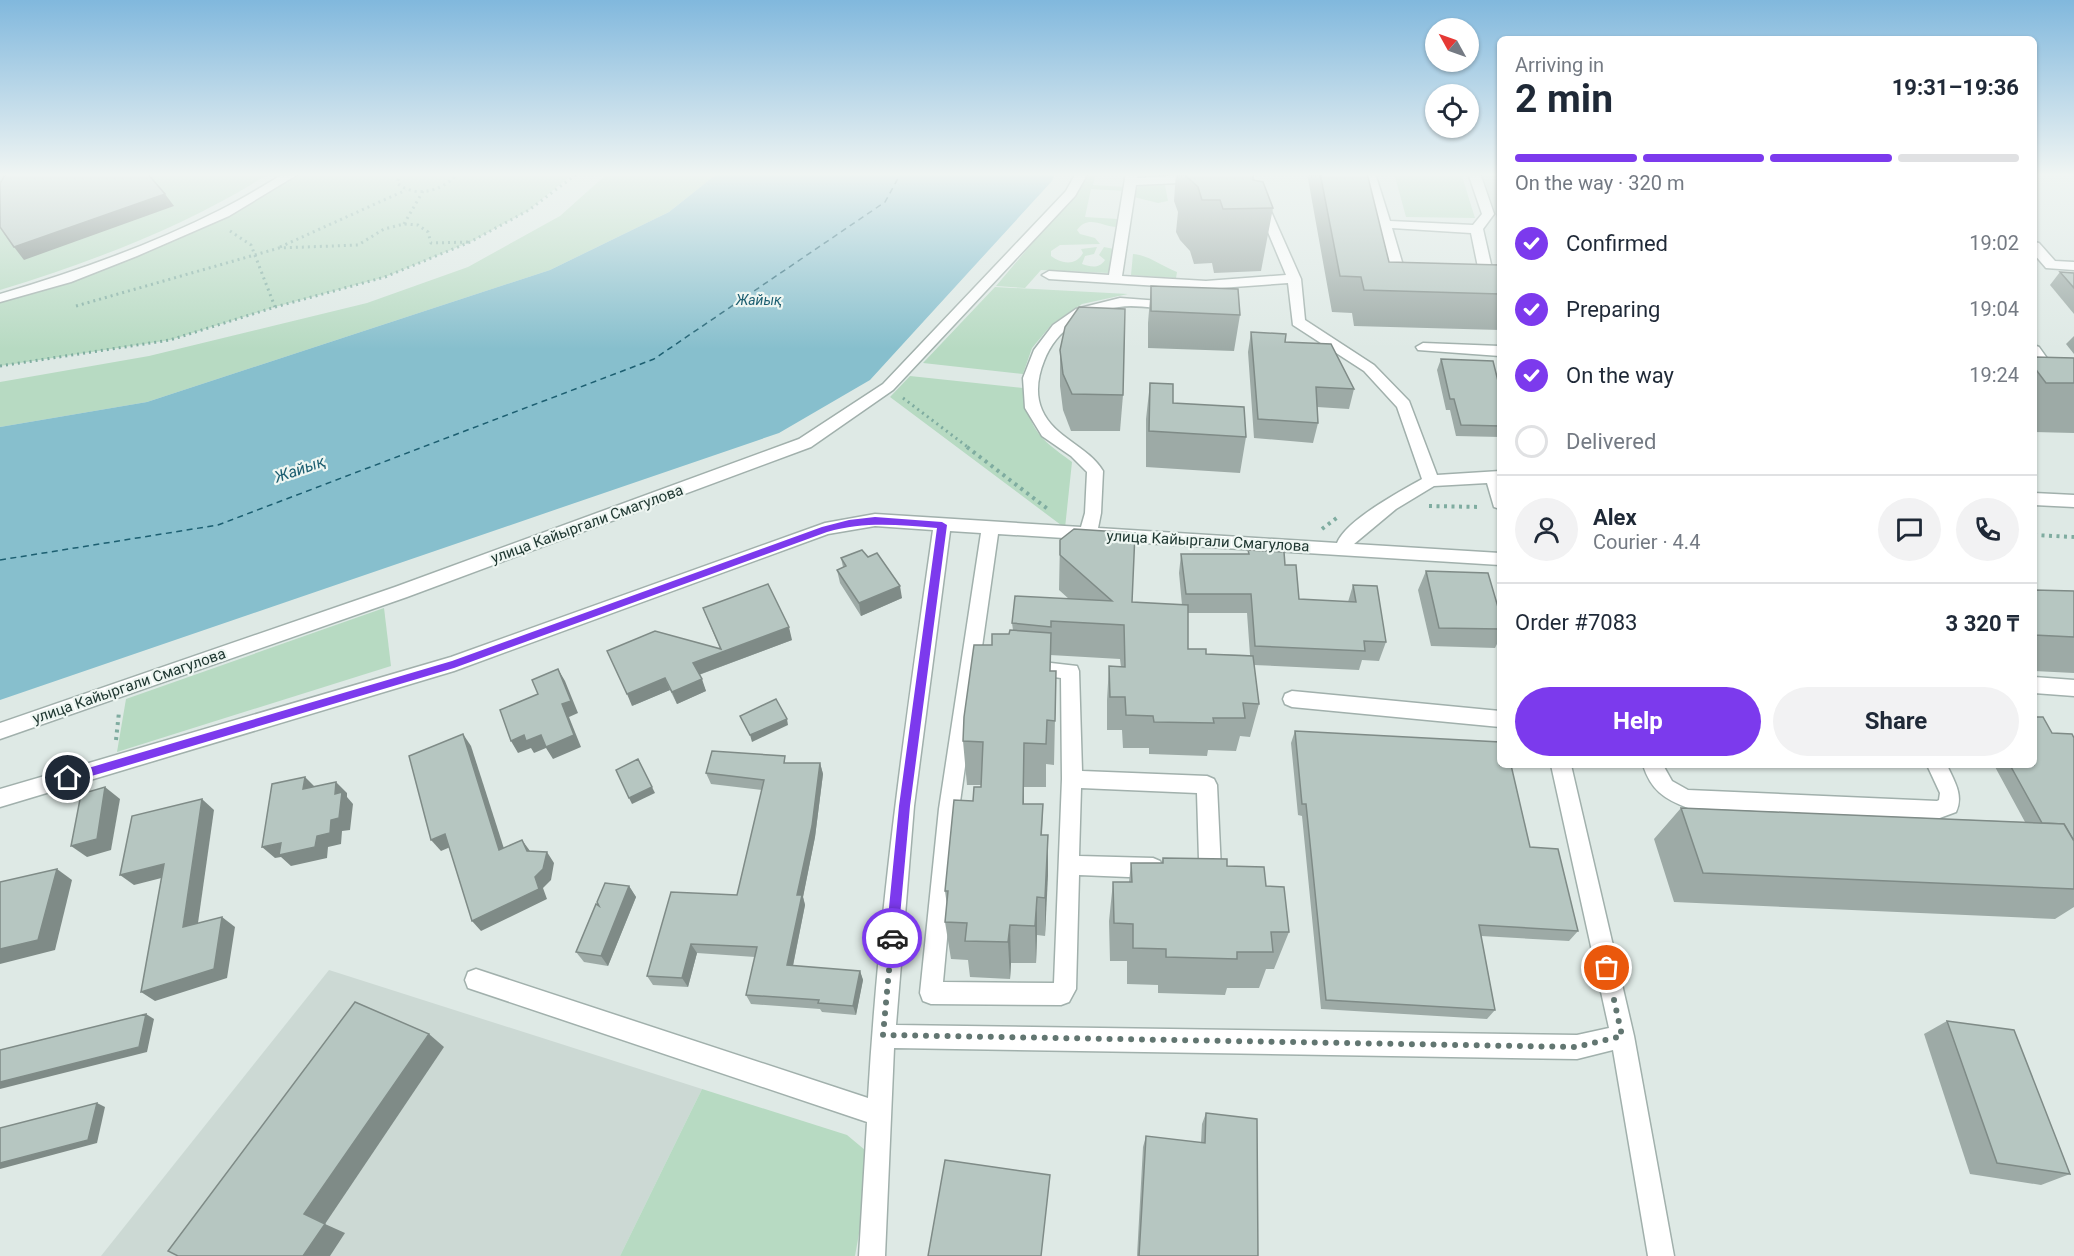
<!DOCTYPE html>
<meta charset="utf-8">
<style>
:root{--surface:#fff;--page:#f2f2f3;--text:#1f2937;--muted:#747a83;--line:#e0e1e3;--accent:#7c3aed}
body{margin:0;font-family:Roboto,sans-serif;background:var(--page);color:var(--text);height:100vh;display:flex;flex-direction:column;font-size:22px;white-space:nowrap}
*{box-sizing:border-box;margin:0}
p{font-size:20px;color:var(--muted)}
.icon{flex:none;width:33px;height:33px;fill:none;stroke:currentColor;stroke-width:2;stroke-linecap:round;stroke-linejoin:round}
.map{position:relative;flex:1;overflow:hidden}
.side{position:absolute;left:1497px;top:36px;width:540px;height:732px;display:flex;flex-direction:column;background:var(--surface);border-radius:9px;box-shadow:0 2px 4px #0004}
.side>*{flex:none}
.needle{width:39px;rotate:310deg}
.tools{position:absolute;left:1425px;top:18px;display:grid;gap:12px}
.tools a{display:grid;place-items:center;width:54px;height:54px;border-radius:50%;background:var(--surface);box-shadow:0 2px 4px #0004;font-size:30px}
.pin{position:absolute;display:grid;place-items:center;width:51px;height:51px;color:#fff;margin:-26px;border:3px solid #fff;border-radius:50%;box-shadow:0 2px 6px #0007}
.courier{position:absolute;display:grid;place-items:center;width:60px;height:60px;margin:-30px;border:4px solid #7c3aed;border-radius:50%;background:#fff;color:#222;box-shadow:0 2px 8px #0007}
.head em{font-style:normal;font-weight:700}
.head div{display:flex;flex-direction:column-reverse}
.head{display:flex;align-items:center;justify-content:space-between;height:102px;padding:0 18px}
h1{font-size:39px;font-weight:700;line-height:45px}
.bar{display:grid;grid-template-columns:repeat(4,1fr);gap:9px 6px;align-content:center;height:72px;padding:0 18px}
.bar i{height:8px;border-radius:4px;background:var(--line)}
.bar .active{background:var(--accent)}
.bar p{grid-column:span 4}
.line{display:flex;align-items:center;gap:15px;padding:0 18px;border-top:2px solid var(--line)}
.line div{flex:1}
.round{display:grid;place-items:center;flex:none;width:63px;height:63px;border-radius:32px;background:var(--page)}
ol{padding:0 18px;list-style:none}
li{display:flex;align-items:center;gap:18px;height:66px}
li p{margin-inline-start:auto}
li .icon{padding:6px;border-radius:50%;background:var(--accent);color:#fff;stroke-width:4}
li:last-child{color:var(--muted)}
li i{width:33px;height:33px;border:3px solid var(--line);border-radius:50%}
.cta{display:flex;gap:12px;margin-top:auto;padding:12px 18px}
.cta a{flex:1;height:69px;border-radius:36px;background:var(--accent);color:#fff;font-size:24px;font-weight:700;line-height:69px;text-align:center}
.cta a+a{background:var(--page);color:var(--text)}
.map>svg:first-child{display:block}
.built{fill:#ccd9d4}
.green{fill:#b7dac2}
.water{fill:#87bfcd}
.lines{fill:none;stroke-linecap:round;stroke-linejoin:round}
.ferry{stroke:#1d5f71;stroke-width:1.5;stroke-dasharray:6 4.5;stroke-linecap:butt}
.minor-casing{stroke:#a1b0ac;stroke-width:3}
.path-far1{stroke:#7faca0;stroke-width:3;stroke-dasharray:2 4;stroke-linecap:butt}
.path{stroke:#7faca0;stroke-width:4;stroke-dasharray:3 4.5;stroke-linecap:butt}
.minor{fill:#fff;fill-rule:evenodd}
.wall{fill:#9daaa6;fill-rule:evenodd}
.shaded-wall{fill:#7f8b87}
.building{fill:#b6c6c1;stroke:#7f8b87;stroke-width:1.5}
.route{fill:#7c3aed}
.done{stroke:#627671;stroke-width:6;stroke-dasharray:0 10.8}
.labels{text-anchor:middle;dominant-baseline:central;stroke-width:4.5;stroke-linejoin:round;paint-order:stroke}
.far-water-label{font-size:14px;font-style:italic;fill:#1d5f71;stroke:#eef6f2}
.street-label{font-size:15px;fill:#203832;stroke:#eef6f2}
.water-label{font-size:16px;font-style:italic;fill:#1d5f71;stroke:#eef6f2}
</style>
<div class="map">
<svg width="2074" height="1256" viewBox="0 0 2074 1256">
<rect width="100%" height="100%" fill="#dee9e5"/>
<g class="built">
<path d="M1482,173H1500V219L1497,218Z"/>
<path d="M329,970L702,1089L620,1256H101Z"/>
</g>
<g class="green">
<path d="M0,173H270C187,226 94,261 0,290Z"/>
<path d="M294,173H574L529,210L470,242L385,277L275,307L170,340L0,366V298L132,253L225,213Z"/>
<path d="M608,173H718L669,212L550,270L147,402L0,427V382L149,356L367,303L468,267L560,216Z"/>
<path d="M1088,173H1096L1093,185L1126,187L1125,191L1091,189L1085,217L1118,219L1117,227C1103,227 1088,214 1077,230L1080,234L1095,238L1100,244L1060,245L1051,251V256C1062,264 1076,266 1083,253L1081,249L1097,247L1094,254L1085,256L1082,264C1091,267 1099,269 1105,260L1099,255L1104,247L1114,249L1109,273L1041,270L1025,288L996,286L1086,180Z"/>
<path d="M1394,173H1461L1475,218L1406,217Z"/>
<path d="M1165,185L1168,201L1158,203L1134,197L1135,189L1140,186Z"/>
<path d="M1133,254C1149,255 1161,266 1177,272L1176,278L1131,275Z"/>
<path d="M995,287L1128,294L1082,304L1052,324L1032,348L1023,374L923,363Z"/>
<path d="M910,376L1023,388C1031,432 1037,436 1072,462L1065,528L890,397Z"/>
<path d="M384,608L391,666L117,752L126,699Z"/>
<path d="M702,1089L847,1135L865,1150L869,1177L855,1256H620Z"/>
</g>
<path class="water" d="M718,173H1055L1052,181L870,380L779,433L0,700V427L147,402L550,270L669,212Z"/>
<g class="lines">
<path class="ferry" d="M0,560L218,525L654,359L885,202L901,173"/>
<defs>
<g id="minor">
<path d="M285,173H300L229,216L137,256L71,282L0,302V294C75,272 151,245 220,210C242,199 263,186 285,173Z"/>
<path d="M1076,173H1088L1075,196L893,390L811,447L407,597L0,739V723L395,587L799,439L883,384L1066,191Z"/>
<path d="M1126,173H1138L1137,178L1199,174L1205,178L1199,182L1136,185L1122,276L1206,281L1286,275L1255,201L1261,197L1265,198L1301,279L1305,320L1374,365L1409,401L1437,475L1500,471V509L1494,507L1487,483L1434,486L1396,509L1354,544L1500,553V565L998,534L959,809L943,982L1054,983L1062,779L1061,678L1018,672L1016,667L1018,662L1025,660L1077,666L1079,671L1082,771L1207,776L1214,779L1217,785L1221,870L1217,877L1210,880L1192,877L1188,870L1192,863L1199,860L1197,793L1081,788L1079,856L1153,858L1160,861L1164,868L1160,875L1153,878L1079,875L1076,989L1069,1002L1061,1005L931,1004L923,1001L920,993L939,809L981,533L950,531L914,806L896,1025L1577,1035L1609,1028L1551,765H1571L1634,1036L1674,1256H1648L1613,1050L1577,1059L894,1048L885,1256H859L867,1122L468,988L465,980L468,972L476,969L868,1098C879,907 906,719 933,530L875,526L828,534L454,671L0,807V789L451,657L825,523L875,514L1081,527L1085,513L1087,472L1071,456L1042,436L1025,408L1023,378L1034,350L1053,325L1076,309L1120,298L1174,302L1181,306L1174,310C1157,309 1136,304 1119,307C1086,311 1056,329 1044,361C1038,376 1035,394 1042,410C1054,438 1087,445 1103,471L1101,513L1098,528L1337,543C1346,520 1401,491 1422,479L1397,407L1364,371L1293,325L1288,283L1206,289L1049,279L1042,275L1049,271L1109,275Z"/>
<path d="M1363,173H1375L1390,221L1473,225L1482,214L1468,173H1480L1494,214L1483,229L1495,282L1490,290H1480L1478,287L1481,282L1471,233L1392,228L1407,279L1412,284L1405,288L1400,287L1394,280Z"/>
<path d="M2034,242L2039,243L2055,261L2074,262V270L2046,268L2034,254Z"/>
<path d="M1423,343L1500,346V356L1418,350L1416,347Z"/>
<path d="M2034,345L2039,347L2054,368L2052,374L2034,377V367H2039L2034,360Z"/>
<path d="M2034,493L2074,495V507L2034,505Z"/>
<path d="M2034,677L2074,680V696L2034,693Z"/>
<path d="M1292,691L1500,711V727L1292,707L1285,704L1283,699L1285,694Z"/>
<path d="M1643,765H1663L1672,781L1688,790L1937,801L1939,800L1940,793L1927,765H1947C1954,781 1964,795 1956,812L1937,819L1688,808C1664,799 1651,790 1643,765Z"/>
</g>
</defs>
<use href="#minor" class="minor-casing"/>
<g class="path-far1">
<path d="M400,173L397,183C416,199 443,191 458,173"/>
<path d="M404,224L423,191"/>
<path d="M230,231L251,245L275,307"/>
<path d="M280,247L406,190"/>
<path d="M76,306L279,248L358,245L384,229L404,224L418,225L428,232L431,243L468,242"/>
<path d="M0,366L170,340L275,307L385,277L470,242L529,210L578,173"/>
<path d="M903,398L969,448"/>
</g>
<g class="path">
<path d="M967,447L1049,510"/>
<path d="M1429,506L1481,507"/>
<path d="M1322,529L1338,517"/>
<path d="M2034,535L2074,537"/>
<path d="M116,740L119,712"/>
</g>
<use href="#minor" class="minor"/>
</g>
<g class="wall">
<path d="M1176,173H1253V180L1273,208L1261,271L1214,273L1212,263L1194,264L1190,251L1180,240L1176,232L1178,212L1174,201Z"/>
<path d="M1307,173H1367L1389,262L1500,265V330L1354,326L1352,313L1332,312Z"/>
<path d="M2060,272L2074,273V314L2050,285Z"/>
<path d="M1151,286L1240,315L1234,351L1148,348V323Z"/>
<path d="M1251,332L1285,342L1354,389L1349,409L1317,407L1318,423L1313,443L1254,438L1248,352Z"/>
<path d="M2074,336V354L2066,344Z"/>
<path d="M1060,350L1123,395L1120,431H1071L1063,410L1060,386Z"/>
<path d="M2034,357L2074,358V433L2034,432Z"/>
<path d="M1441,359L1500,389V437L1456,436L1450,410H1446L1437,370Z"/>
<path d="M1150,383L1173,403L1246,437L1240,473L1146,467V419Z"/>
<path d="M1060,540L1132,602L1182,605L1179,573L1181,554H1248V550L1285,565L1299,599L1348,602L1353,585L1386,642L1379,661L1362,660L1359,670L1254,665L1259,704L1250,737L1240,736L1236,751L1208,750L1207,756L1149,754V748H1123L1122,730H1107V700L1109,666L1121,667L1120,659L1050,655V671H1056L1054,765L1046,764V787H1024V804H1043L1042,835H1048L1045,936L1037,935L1036,963H1011L1010,979L970,977L968,960L951,959L945,922L947,906L945,891L973,801L981,787V785H967L963,741L992,645L1009,634L1013,630L1012,623L1069,599L1059,590ZM1188,613H1247L1250,655L1206,654L1188,649Z"/>
<path d="M868,557L902,598L861,616L840,583L837,570L843,567L841,558Z"/>
<path d="M1426,571L1500,614V638L1495,648L1431,646L1418,590Z"/>
<path d="M2034,590L2074,591V673L2034,671Z"/>
<path d="M703,608L792,640L699,675L706,691L677,704L670,690L632,706L720,649Z"/>
<path d="M1295,731L1530,847L1578,931L1569,941L1481,936L1495,1010L1487,1019L1321,1009L1302,816L1298,815L1291,743Z"/>
<path d="M2052,733L2074,738V907L2055,919L1674,902L1654,839L1681,808L2025,822L1994,765H2034Z"/>
<path d="M787,763H820L823,774L815,837L803,897L805,905L793,966L860,971L863,980L856,1015L822,1012L820,1009L751,1004L746,995L755,957L697,953L688,987L653,985L647,976L737,895L762,790L711,784L706,773Z"/>
<path d="M1163,858L1227,866L1266,886L1289,932L1274,969H1266L1259,988H1227L1225,995L1158,993V985L1127,984V961H1110L1109,921L1113,882H1129L1131,863H1162Z"/>
<path d="M629,886L636,897L608,966L584,962L576,952L599,906Z"/>
<path d="M1947,1021L2070,1174L2041,1185L1970,1174L1924,1034Z"/>
<path d="M1206,1113L1258,1256H1137L1143,1147L1146,1136L1201,1143L1202,1124Z"/>
</g>
<g class="shaded-wall">
<path d="M165,194L174,206L24,260L14,247Z"/>
<path d="M900,586L902,598L861,616L859,603Z"/>
<path d="M789,627L792,640L698,675L693,663Z"/>
<path d="M558,669L565,681L578,713L569,717L581,747L553,759L546,748L534,753L531,748L518,753L511,741L562,704Z"/>
<path d="M665,678L670,690L632,706L627,694Z"/>
<path d="M702,679L706,691L677,704L672,692Z"/>
<path d="M787,719L788,725L752,742L750,735Z"/>
<path d="M463,734L471,746L508,861L499,850Z"/>
<path d="M1024,743V845L1023,804Z"/>
<path d="M820,763L823,774L815,837L803,897L805,905L791,975L787,965L797,895Z"/>
<path d="M641,765L655,793L632,804L629,798Z"/>
<path d="M305,777L316,788L303,789Z"/>
<path d="M336,782L347,793V797L353,804L350,830L342,831L341,844L328,847L327,858L291,866L281,857L275,858L262,847L317,836L335,794Z"/>
<path d="M105,787L120,799L111,850L87,857L71,846Z"/>
<path d="M202,799L214,810L196,937L183,927Z"/>
<path d="M445,834L455,845L441,851L431,840Z"/>
<path d="M1048,835V876L1045,936V898Z"/>
<path d="M522,840L530,851L535,862L527,851Z"/>
<path d="M547,852L554,863L551,880L543,888L547,899L481,931L472,921L535,877Z"/>
<path d="M164,864L177,874L134,885L120,875Z"/>
<path d="M57,869L72,880L55,950L0,964V949Z"/>
<path d="M629,886L636,897L608,966L601,956Z"/>
<path d="M1037,897V935L1036,963L1035,926Z"/>
<path d="M222,917L235,927L227,978L155,1001L141,992Z"/>
<path d="M1010,925L1011,963L1010,979L1008,942Z"/>
<path d="M691,944L697,953L688,987L682,978Z"/>
<path d="M860,971L863,980L856,1015L853,1006Z"/>
<path d="M146,1014L154,1019L147,1052L0,1089V1082Z"/>
<path d="M429,1034L444,1047L325,1224L304,1214Z"/>
<path d="M97,1103L105,1107L97,1143L0,1169V1163Z"/>
<path d="M325,1224L345,1233L330,1256H303Z"/>
</g>
<g class="building">
<path d="M6,173H147L165,194L14,247L0,227V182H1Z"/>
<path d="M1185,173H1253V180L1263,182L1273,208L1223,209L1220,200H1202L1198,187L1187,177Z"/>
<path d="M1320,173H1367L1389,262L1500,265V294L1364,290L1361,277L1340,276Z"/>
<path d="M2060,272L2074,273V288Z"/>
<path d="M1151,286L1238,289L1240,315L1151,311Z"/>
<path d="M1079,307L1125,309L1123,395L1072,394L1063,374L1060,350L1065,327Z"/>
<path d="M1251,332L1286,334L1285,342L1331,344L1354,389L1316,387L1318,423L1258,419Z"/>
<path d="M2034,357L2074,358V383H2046L2034,367Z"/>
<path d="M1441,359L1493,361L1500,389V426L1461,425L1454,399H1450Z"/>
<path d="M1150,383L1173,384V403L1244,407L1246,437L1149,431Z"/>
<path d="M1074,529L1135,533L1132,602L1188,605V649H1206V654L1253,656L1259,704L1243,703L1245,718H1213L1214,723L1154,722L1153,716L1126,715L1125,697H1110L1109,666L1125,667L1124,625L1051,621V627L1012,623L1015,596L1112,601L1060,555V540Z"/>
<path d="M862,550L868,557L877,553L900,586L859,603L837,570L846,566L841,558Z"/>
<path d="M1248,550L1284,552L1285,565H1296L1299,599L1356,602L1353,585L1377,586L1386,642L1364,641L1365,651L1255,646L1251,594H1186L1181,554H1249Z"/>
<path d="M1426,571L1488,573L1500,614V629L1439,628Z"/>
<path d="M768,584L789,627L693,663L702,679L672,692L665,678L627,694L607,651L655,631L721,649L703,608Z"/>
<path d="M2034,590L2074,591V637L2034,635Z"/>
<path d="M1010,630L1051,633L1050,671H1056L1055,721L1047,720L1046,744L1024,743L1023,804H1043L1041,835H1048L1045,898L1037,897L1035,926L1010,925L1008,942L965,941L967,923L945,922L948,891H945L954,800L973,801L974,787H981L983,742L963,741L964,717L974,645H992V634H1009Z"/>
<path d="M558,669L571,701L562,704L574,735L546,747L541,735L526,741L524,735L511,741L500,710L538,694L532,680Z"/>
<path d="M776,699L787,719L750,735L740,716Z"/>
<path d="M2034,717H2043L2052,733L2072,734L2074,738V841L2064,824L2042,823L2010,765H2034Z"/>
<path d="M1295,731L1500,742V765H1511L1530,847L1558,849L1578,931L1479,925L1495,1010L1326,1000L1306,804H1302Z"/>
<path d="M463,734L499,850L522,840L527,851L547,852L543,869L535,877L539,889L472,921L445,834L431,840L409,756Z"/>
<path d="M712,751L785,756L784,763H820L812,826L797,895H802L787,965L860,971L853,1006L818,1003L819,1000L746,995L757,947L691,944L682,978L647,976L671,892L737,895L764,780L706,773Z"/>
<path d="M638,759L652,787L629,798L616,770Z"/>
<path d="M305,777L303,789L336,782L335,794L342,792L339,818L331,820L330,833L317,836L315,847L279,855L281,843L262,847L272,784Z"/>
<path d="M105,787L97,839L71,846L81,794Z"/>
<path d="M202,799L183,927L222,917L214,969L141,992L164,864L120,875L132,816Z"/>
<path d="M1681,808L2064,824L2074,841V889L1703,873Z"/>
<path d="M1163,858L1227,859V866L1264,867L1266,886L1284,887L1289,932H1271L1273,952H1237V959L1166,957V949L1133,948V924L1114,923L1113,882H1132L1131,863H1163Z"/>
<path d="M57,869L38,940L0,949V882Z"/>
<path d="M605,883L629,886L601,956L576,952L596,904L599,906L597,902Z"/>
<path d="M355,1002L429,1034L304,1214L325,1224L303,1256H178L168,1251Z"/>
<path d="M146,1014L139,1047L0,1082V1050Z"/>
<path d="M1947,1021L2014,1030L2070,1174L1997,1163Z"/>
<path d="M97,1103L88,1140L0,1163V1128Z"/>
<path d="M1206,1113L1257,1119L1258,1256H1139L1146,1136L1205,1143Z"/>
<path d="M945,1160L1050,1175L1041,1256H928Z"/>
</g>
<linearGradient id="sky" x2="0" y2="1"><stop stop-color="#81b8dd"/><stop offset="0.5" stop-color="#f0f5f3"/><stop offset="1" stop-color="#f0f5f3" stop-opacity="0"/></linearGradient>
<rect width="2074" height="349" fill="url(#sky)"/>
<path class="route" d="M875,517L942,522L947,525L910,806L898,938L892,943L886,938L899,806L937,528C898,525 866,521 827,532L454,668L68,783L62,778L68,774L452,661L822,527L849,520Z"/>
<g class="lines">
<path class="done" d="M892,938L883,1035L1576,1047L1622,1036L1607,968"/>
</g>
<g class="labels">
<g class="far-water-label">
<text x="759" y="300">Жайық</text>
</g>
<g class="street-label">
<text transform="translate(587 524) rotate(-20)">улица Кайыргали Смагулова</text>
<text transform="translate(1208 541) rotate(3)">улица Кайыргали Смагулова</text>
<text transform="translate(129 686) rotate(-19)">улица Кайыргали Смагулова</text>
</g>
<g class="water-label">
<text transform="translate(300 469) rotate(-19)">Жайық</text>
</g>
</g>
</svg>
<div class="tools">
<a><svg class="needle" viewBox="-14 -14 28 28"><path d="M0-13l5 13h-10z" fill="#e53935"/><path d="M0 13l5-13h-10z" fill="#747a83"/></svg></a>
<a><svg class="icon" aria-label="locate" viewBox="0 0 24 24"><circle cx="12" cy="12" r="6"/><path d="M12 2v4M12 18v4M2 12h4M18 12h4"/></svg></a>
</div>
<div class="pin" style="left:1607px;top:968px;background:#ea580c"><svg class="icon" aria-label="bag" viewBox="0 0 24 24"><path d="M5 8h14l-1 12H6zM9 8a3 3 0 0 1 6 0"/></svg></div>
<div class="pin" style="left:68px;top:778px;background:#1f2937"><svg class="icon" aria-label="home" viewBox="0 0 24 24"><path d="M3 11l9-7 9 7M6 9v11h12V9"/></svg></div>
<div class="courier" style="left:892px;top:938px"><svg class="icon" aria-label="car" viewBox="0 0 24 24"><path d="M5 17H2v-5l4-1 3-4h7l3 4 3 1v5h-3M9 17h6M6 11h13"/><circle cx="7" cy="17" r="2"/><circle cx="17" cy="17" r="2"/></svg></div>
<section class="side">
<div class="head"><div><h1>2 min</h1><p>Arriving in</p></div><em>19:31–19:36</em></div>
<div class="bar"><i class="active"></i><i class="active"></i><i class="active"></i><i></i><p>On the way · 320 m</p></div>
<ol>
<li><svg class="icon" aria-label="check" viewBox="0 0 24 24"><path d="M5 12l5 5 9-10"/></svg>Confirmed<p>19:02</p></li>
<li><svg class="icon" aria-label="check" viewBox="0 0 24 24"><path d="M5 12l5 5 9-10"/></svg>Preparing<p>19:04</p></li>
<li><svg class="icon" aria-label="check" viewBox="0 0 24 24"><path d="M5 12l5 5 9-10"/></svg>On the way<p>19:24</p></li>
<li><i></i>Delivered</li>
</ol>
<div class="line" style="height:108px"><a class="round"><svg class="icon" aria-label="person" viewBox="0 0 24 24"><circle cx="12" cy="8" r="4"/><path d="M4 21q1-7 8-7t8 7"/></svg></a><div><b>Alex</b><p>Courier · 4.4</p></div><a class="round"><svg class="icon" aria-label="chat" viewBox="0 0 24 24"><path d="M4 5h16v11H9l-5 4z"/></svg></a><a class="round"><svg class="icon" aria-label="phone" viewBox="0 0 24 24"><path d="M5 4h4l2 5-3 2q2 4 5 5l2-3 5 2v4C11 20 4 13 5 4z"/></svg></a></div>
<div class="line" style="height:78px"><div>Order #7083</div><b>3 320 ₸</b></div>
<div class="cta"><a>Help</a><a>Share</a></div>
</section>
</div>
